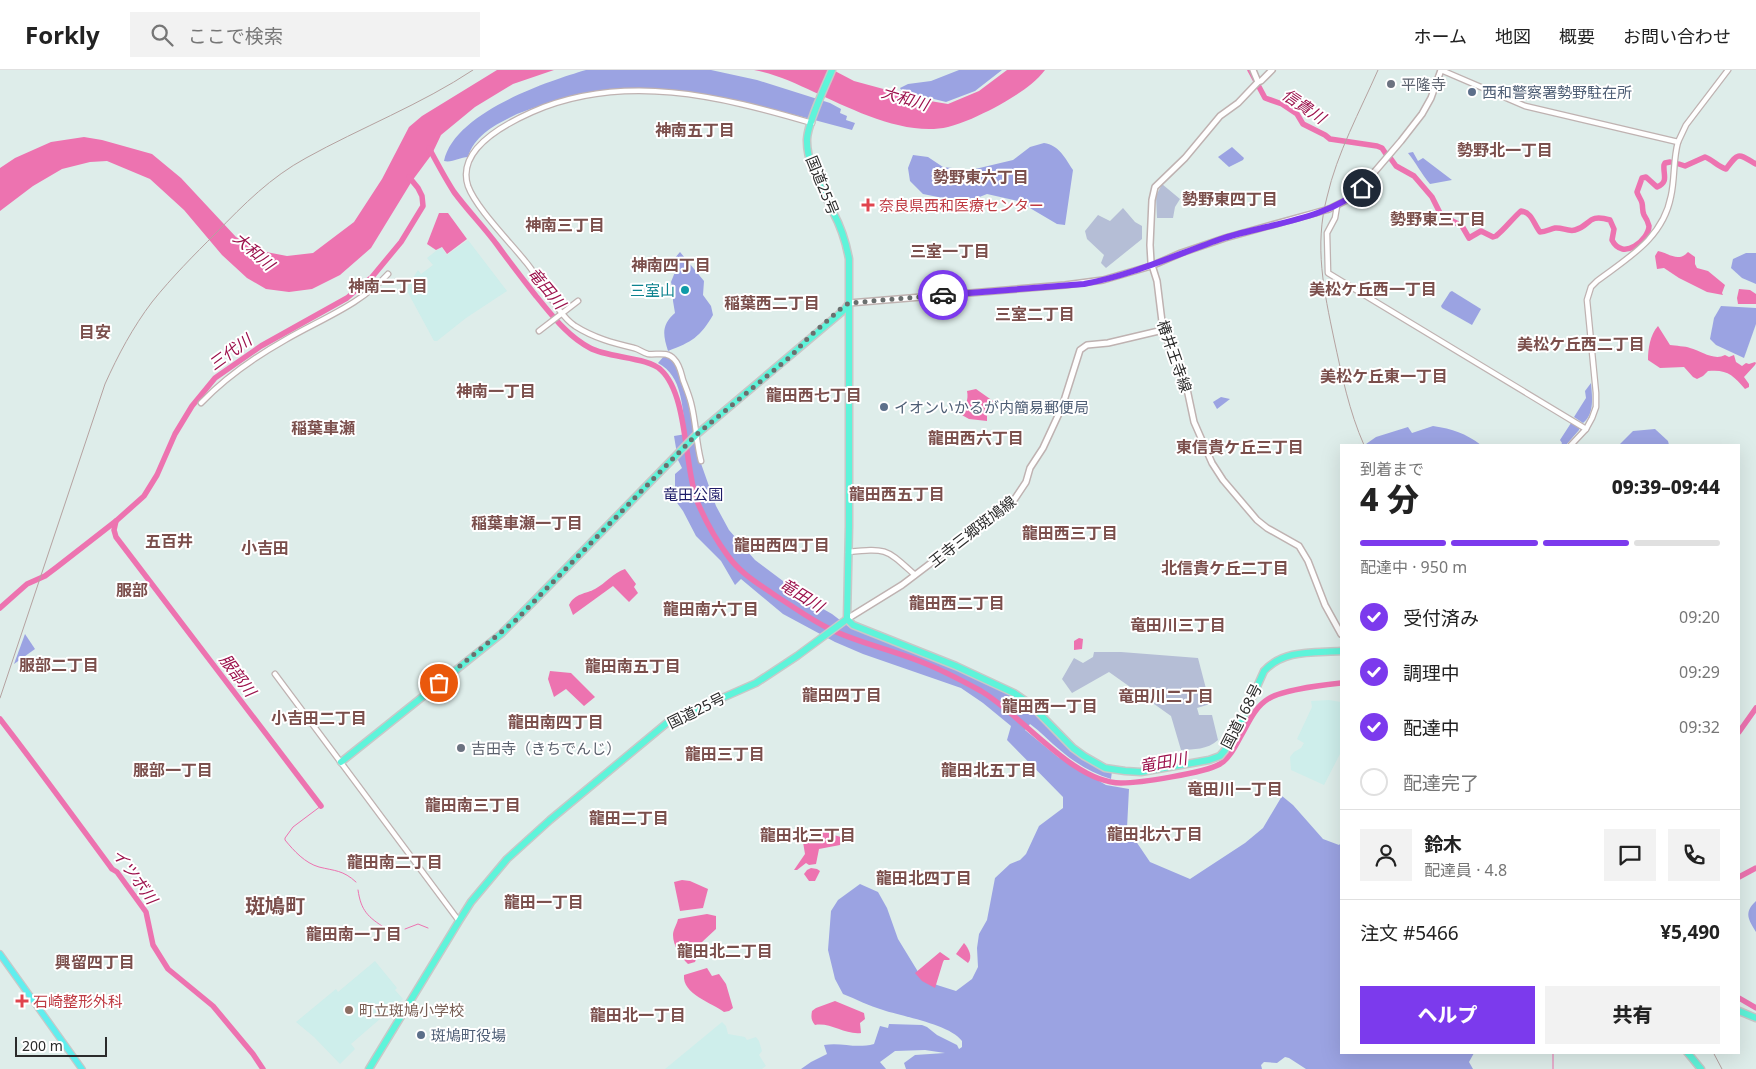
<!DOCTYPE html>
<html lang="ja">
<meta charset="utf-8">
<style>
:root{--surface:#fff;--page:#f2f2f2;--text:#222;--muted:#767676;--line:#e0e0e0;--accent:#7c3aed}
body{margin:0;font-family:"Noto Sans","Noto Sans JP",sans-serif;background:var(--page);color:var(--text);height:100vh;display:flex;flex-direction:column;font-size:19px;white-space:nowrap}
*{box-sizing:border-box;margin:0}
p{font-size:16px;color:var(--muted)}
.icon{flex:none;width:28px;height:28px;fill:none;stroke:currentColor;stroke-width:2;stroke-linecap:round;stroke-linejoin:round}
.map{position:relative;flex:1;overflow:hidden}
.details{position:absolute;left:1340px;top:374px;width:400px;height:610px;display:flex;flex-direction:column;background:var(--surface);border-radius:0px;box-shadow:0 5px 20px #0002}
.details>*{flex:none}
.scale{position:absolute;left:15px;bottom:12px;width:92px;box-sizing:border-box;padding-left:5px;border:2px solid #2b2b2b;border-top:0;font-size:14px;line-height:18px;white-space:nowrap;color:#2b2b2b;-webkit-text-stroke:4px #fff;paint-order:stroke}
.pin{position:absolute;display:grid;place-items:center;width:42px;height:42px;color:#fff;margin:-21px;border:2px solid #fff;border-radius:50%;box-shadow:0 1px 5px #0007}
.courier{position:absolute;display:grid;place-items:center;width:50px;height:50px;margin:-25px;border:4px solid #7c3aed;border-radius:50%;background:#fff;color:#222;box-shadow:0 1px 6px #0007}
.summary em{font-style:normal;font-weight:800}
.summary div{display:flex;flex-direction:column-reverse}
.summary{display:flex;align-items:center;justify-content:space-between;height:85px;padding:0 20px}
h1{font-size:32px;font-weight:800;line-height:38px}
.bar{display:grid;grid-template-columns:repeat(4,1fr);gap:8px 5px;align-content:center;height:60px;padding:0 20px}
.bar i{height:6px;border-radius:4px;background:var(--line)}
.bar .current{background:var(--accent)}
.bar p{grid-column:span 4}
.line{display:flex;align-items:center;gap:12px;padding:0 20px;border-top:1px solid var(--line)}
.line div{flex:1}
.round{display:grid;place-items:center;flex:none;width:52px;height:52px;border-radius:0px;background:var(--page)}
ol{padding:0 20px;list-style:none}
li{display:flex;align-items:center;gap:15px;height:55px}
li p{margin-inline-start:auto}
li .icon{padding:5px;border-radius:50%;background:var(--accent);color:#fff;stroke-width:4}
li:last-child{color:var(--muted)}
li i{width:28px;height:28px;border:2px solid var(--line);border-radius:50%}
.action{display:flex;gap:10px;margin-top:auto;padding:10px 20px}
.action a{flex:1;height:58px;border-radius:0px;background:var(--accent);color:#fff;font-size:20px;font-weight:800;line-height:58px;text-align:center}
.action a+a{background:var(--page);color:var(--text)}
header{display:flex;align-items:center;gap:30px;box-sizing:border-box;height:70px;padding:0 25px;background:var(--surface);border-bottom:1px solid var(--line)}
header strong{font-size:24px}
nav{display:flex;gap:28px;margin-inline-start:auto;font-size:18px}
.search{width:350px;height:45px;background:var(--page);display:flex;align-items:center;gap:12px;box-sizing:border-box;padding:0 18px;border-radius:0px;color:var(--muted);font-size:19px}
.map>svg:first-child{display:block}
.education{fill:#ceeeeb}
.green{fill:#9ba3e2}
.cemetery{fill:#b5bed6}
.water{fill:#ed73b0}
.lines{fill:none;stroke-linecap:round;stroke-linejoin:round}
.stream{stroke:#ed73b0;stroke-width:1}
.river{stroke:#ed73b0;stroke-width:5.5}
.tertiary-casing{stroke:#bfb2b1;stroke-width:7}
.secondary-casing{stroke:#bfb2b1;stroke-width:8}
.primary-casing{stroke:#c8c8c8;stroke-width:8}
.trunk-casing{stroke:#c8c8c8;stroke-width:9}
.tertiary{stroke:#fff;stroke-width:4.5}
.secondary{stroke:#fff;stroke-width:5}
.primary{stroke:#61eeee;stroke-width:5.5}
.trunk{stroke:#5ef4da;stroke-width:6}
.rail{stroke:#b5a2a0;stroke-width:1}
.secondary-bridge-casing{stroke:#bfb2b1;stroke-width:8;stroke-linecap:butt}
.secondary-bridge{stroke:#fff;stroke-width:5}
.done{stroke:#6a6f6e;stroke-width:5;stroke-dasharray:0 9}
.route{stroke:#7c3aed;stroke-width:6}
.worship-dot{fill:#6b7280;stroke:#fff;stroke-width:2}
.service-dot{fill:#5c6f8a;stroke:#fff;stroke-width:2}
.health-dot{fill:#e0444e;stroke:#fff;stroke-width:2}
.culture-dot{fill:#0f9aa8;stroke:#fff;stroke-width:2}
.education-dot{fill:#8d6e63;stroke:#fff;stroke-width:2}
.labels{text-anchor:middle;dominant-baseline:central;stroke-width:4;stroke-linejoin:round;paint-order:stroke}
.worship-label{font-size:15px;fill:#5b616d;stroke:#fff;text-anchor:start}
.service-label{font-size:15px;fill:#4e5e75;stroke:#fff;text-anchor:start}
.street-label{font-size:15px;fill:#2b2b2b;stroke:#fff}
.health-label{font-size:15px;fill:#be3a42;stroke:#fff;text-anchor:start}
.culture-label{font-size:15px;fill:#0d838f;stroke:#fff;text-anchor:end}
.park-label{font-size:15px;fill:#1e1c68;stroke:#fff}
.education-label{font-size:15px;fill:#785e54;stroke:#fff;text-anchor:start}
.water-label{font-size:16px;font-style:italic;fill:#9b104b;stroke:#fff}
.neighbourhood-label{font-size:16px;font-weight:bold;fill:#7b4f4c;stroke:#fff}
.district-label{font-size:20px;font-weight:bold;fill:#7b4f4c;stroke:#fff}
</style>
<header>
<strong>Forkly</strong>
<div class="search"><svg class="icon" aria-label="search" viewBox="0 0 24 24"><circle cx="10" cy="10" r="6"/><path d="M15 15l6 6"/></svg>ここで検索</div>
<nav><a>ホーム</a><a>地図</a><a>概要</a><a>お問い合わせ</a></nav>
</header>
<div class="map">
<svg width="1756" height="999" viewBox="0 0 1756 999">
<rect width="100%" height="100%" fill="#deedea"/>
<g class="education">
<path d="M468,170L507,221L466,248L437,271H434L406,219L418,200L421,204L433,195L427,188L441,177L447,185Z"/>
<path d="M1329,630L1341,632V682L1324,715L1291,700L1290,687L1294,682L1301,678L1304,673L1297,669L1312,637L1311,631Z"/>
<path d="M375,891L397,918L395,920L403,929L351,974L355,979L340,994L314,967L296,952L336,919L338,922Z"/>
<path d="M722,952L726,956L728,964L745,967L747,970L756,967L759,971L762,981L759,985L766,996L762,999H665Z"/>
</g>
<g class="green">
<path d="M586,0H711L757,10L830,33L841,39L840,43L847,46L846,50L855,53L852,60C739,29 630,0 517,44C497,54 475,64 468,87C460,87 452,93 444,91C454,43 545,12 586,0Z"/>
<path d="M959,0H1002L975,21L946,32L902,21L900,18L908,14L931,11Z"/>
<path d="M1044,73C1059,75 1065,88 1073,100L1065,155L1057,154L1018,131L987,124L977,128L953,130L923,124L910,111L908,98L913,85L928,87L943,97L971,100L1013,90L1030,77Z"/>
<path d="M1232,77L1244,88L1243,90L1229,97L1218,87Z"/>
<path d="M1413,82L1418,91L1423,88L1452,110L1430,114C1421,103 1416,93 1408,83Z"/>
<path d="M680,182L704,211L703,225L711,236L713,245C700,267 692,272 668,281C663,265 661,255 675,243L673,231V220L671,212L675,202L674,189Z"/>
<path d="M1746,183H1756V214L1742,208L1731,198L1733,189Z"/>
<path d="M1452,221L1481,239L1472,255L1442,238L1441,236L1450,222Z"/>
<path d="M1721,236L1756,238V254L1744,288L1716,275L1710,269L1714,248Z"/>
<path d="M664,286L673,290L678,297L688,331L698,385L716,436L729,460L755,490L811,532L832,544L849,557L949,596L1016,627L1026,633L1067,675L1112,701L1111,709C1092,703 1075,693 1060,680C1050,672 1041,662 1030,654L1025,660L1058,687L1106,715L1129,719L1127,758L1150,792L1190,809L1245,773L1263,758L1282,726L1293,735L1323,769L1339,775L1341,773V982L1474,983L1469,992L1473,999H1306L1289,988L1285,987L1277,993L1264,992L1261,995L1262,999H906L904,993L915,985L945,983L925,980L895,981L880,992L886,999H801L811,992L827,984L824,975C842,972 855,979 874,974L880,956L888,958L889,954L922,955L927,957L937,965L957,975L959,979L962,977V971C949,954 904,947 883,940C869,936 856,929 843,924L835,909L828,880L831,841L838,830L860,814L878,822L887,838L898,869L920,905L937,915L956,921L972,909L978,897L977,878L979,864L987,850L995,808L1010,794L1020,790L1026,784L1039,756L1063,738V727L1007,670L1011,656L983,633L961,618L863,584L835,572L783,544L741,509L735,515L721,491L696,466L683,441L675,430V404L682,398L678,390L674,366L686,364C682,338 683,306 658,293Z"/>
<path d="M1591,313C1592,326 1595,344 1583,353L1574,347L1586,328L1585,321Z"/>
<path d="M1221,327L1230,329L1217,339L1213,332Z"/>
<path d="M1571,353L1579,358V360L1566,375H1561L1562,373L1560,370Z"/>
<path d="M1433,356C1453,359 1465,363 1481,375L1366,374L1376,367L1408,357L1412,363Z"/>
<path d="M1655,359L1668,371L1669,375H1619L1633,361Z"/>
<path d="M25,564L35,579L14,594Z"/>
<path d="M1756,831V862C1749,850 1743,843 1756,831Z"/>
</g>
<g class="cemetery">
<path d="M1162,114L1180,129L1175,137L1173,148H1157L1156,126Z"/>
<path d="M1123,138L1135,152L1142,156V169L1106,198L1101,193L1104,185L1087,169L1085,161L1098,145L1110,151Z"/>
<path d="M1094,582H1121L1198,588L1210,634L1197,638L1199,645H1212L1218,670C1207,680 1194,679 1181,680L1171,646L1109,602L1072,623L1062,609L1074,588L1083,593L1093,587Z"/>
</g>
<g class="water">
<path d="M497,0H554L513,14L475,37L441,65L432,84L412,111L371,178L340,205L312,219L289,222L266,219L247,208L222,185L184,140L150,109L107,91L90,92L62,99L33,116L0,141V98L15,88L51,72L84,67L102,70L152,84L181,108L236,167L261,181L287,186L313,183L354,152L382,109L409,57L422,46Z"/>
<path d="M754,0H833L854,11L924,30L948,34L979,21L1007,0H1045C1033,16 1012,28 994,38C980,45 964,53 948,57C906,67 851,39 814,22C795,13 775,4 754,0Z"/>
<path d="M439,143H448L467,169L447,184L442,177L436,180L427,174Z"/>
<path d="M1658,181C1669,183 1678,193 1688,182L1695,187V194L1697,198L1708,201L1725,215L1722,223L1723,225L1707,222L1679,208L1664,198L1657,199L1655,186Z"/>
<path d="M1739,219L1750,220L1756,224V234H1738L1737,228Z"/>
<path d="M1658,256L1670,275C1676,276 1685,276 1690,278C1701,281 1714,291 1725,285L1729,287L1734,285L1736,292L1742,296L1746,293L1749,294L1755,292L1756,293L1755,295L1744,307L1749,314V317L1745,319C1733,305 1727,299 1708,301L1703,306L1697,309L1693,307L1684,297L1660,298L1648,290C1648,279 1650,265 1658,256Z"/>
<path d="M976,319L993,331L987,341V351L969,349L960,344C965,337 969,330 967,321Z"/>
<path d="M625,499L636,514L634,517L638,523L629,532L613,516L573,545L569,535C575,523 586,524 595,519C606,513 613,503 625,499Z"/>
<path d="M1079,568L1083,569L1082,579L1074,580V571Z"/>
<path d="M550,601L571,603L595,627L584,636L566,619L554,627L548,609Z"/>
<path d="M822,758L825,759L830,764L841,767L840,775L819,779L816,794L809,795L806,793L797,800H794L805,784L803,772Z"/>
<path d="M811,798L817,799L820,801L815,811H809L804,804L807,800Z"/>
<path d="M682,810L690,811L708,819L703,838L680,841L674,812Z"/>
<path d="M707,844L716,846V859L702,872L695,892L688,894C681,887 673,876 673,865C673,860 677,854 678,849Z"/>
<path d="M964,873C969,879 973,887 968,893L956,884Z"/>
<path d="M940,882L950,889L949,890H944L943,892L935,918L922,911L915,903Z"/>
<path d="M707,898L712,906L719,904L726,914L733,938L729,941L724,942C712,933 682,924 684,905Z"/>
<path d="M835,931L864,943L865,949L860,953L861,963C845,965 830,952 815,955C811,950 811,947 812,941L816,938Z"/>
</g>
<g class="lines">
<g class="stream">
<path d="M321,736L293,757L285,768V770C294,781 305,793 319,797C335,801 343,800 356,812"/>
<path d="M358,820C361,841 368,847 385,858"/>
<path d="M405,859L418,854L428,858"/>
<path d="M1553,999V982"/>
</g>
<g class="river">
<path d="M1250,0L1265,28L1282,34L1297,44L1303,54L1325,65L1330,69L1377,76L1382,78L1386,84"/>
<path d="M429,78C437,93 445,108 454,122C468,141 484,157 498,176C510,193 523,209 536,226C552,245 567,266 590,278C608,288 648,287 661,300C688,325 684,396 697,431C705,450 716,470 728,486C741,504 759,514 776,526C794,537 811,550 830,559C858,573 890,579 919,591C940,599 961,610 981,621C1022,645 1073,713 1121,713C1140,713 1204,703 1220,694C1230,688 1236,675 1242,664C1249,652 1255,637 1268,629C1284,619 1322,615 1341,613"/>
<path d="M1391,89L1396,96L1414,106L1432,127L1441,145L1462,156L1469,168L1481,161L1493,167L1496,166C1505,159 1512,149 1521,141C1532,142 1534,155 1540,162C1546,162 1550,159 1555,158C1562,157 1568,162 1575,160C1591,156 1587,143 1610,150L1614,159L1612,170C1623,192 1649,169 1649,156C1648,152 1646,148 1644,145C1642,141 1643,137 1642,133C1641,129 1638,126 1637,122L1642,108L1646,107L1657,117C1669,112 1663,105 1664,95L1665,93L1670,92"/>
<path d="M1679,94L1685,96L1705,87C1713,90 1718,97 1726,99C1739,82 1737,83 1756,94"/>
<path d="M116,451L114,460L116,467L321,736"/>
<path d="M0,538L27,514L45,506L57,497L116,451L144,426L157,405L175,364L192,336L215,308L261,276L347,228L372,207L401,172L423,136L422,126L418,118L409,107"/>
<path d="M0,649C38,698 75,749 112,799L117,802L146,842L153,875L168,899L213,936L253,984L263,999"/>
<path d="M1739,662L1756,638"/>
<path d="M1739,807L1756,798"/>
<path d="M1739,928L1756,938"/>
</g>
<defs>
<g id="tertiary">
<path d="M1441,0L1525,36L1678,72L1686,55L1728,0"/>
<path d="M1337,136L1335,148L1327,163L1328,203L1586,359"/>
<path d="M539,261L578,231"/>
<path d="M201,333C225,308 255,287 285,270C321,249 360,235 388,204"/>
<path d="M1571,375L1586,359L1592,348L1596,337V323L1587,230L1591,217L1597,211C1629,187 1663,168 1671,126C1675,108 1673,90 1678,72"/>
<path d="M701,391C696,372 696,352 691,333C689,325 686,318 683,310C681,303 680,295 674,289C667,281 657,285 648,284C643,283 639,279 634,278C613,273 594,268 575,256C557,244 540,208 525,191C510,172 476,138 468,116C456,79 505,54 532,42C623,2 720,26 812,53"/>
<path d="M848,482C888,478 886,479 915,505"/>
<path d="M275,604L459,851"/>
</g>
<g id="secondary">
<path d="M1253,0L1258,12"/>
<path d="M1272,0L1261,11L1258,12L1238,33L1220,46L1185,88L1155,117L1152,130L1150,175L1151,192L1157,211L1163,260L1187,319L1194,352L1212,393L1223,410L1257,450L1267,458L1299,476L1308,491L1325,535L1341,564"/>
<path d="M1329,139L1353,127L1401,71L1422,44L1431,28L1441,0"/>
<path d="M849,233L1065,215L1103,210L1151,196L1181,183L1225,168L1315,143"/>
<path d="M847,549L902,515L1014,430L1026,412L1030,398L1043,378L1062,337L1080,280L1087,275L1108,273L1163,260"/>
</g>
<path id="primary" d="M0,884L82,999"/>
<g id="trunk">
<path d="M832,0C825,17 808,52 807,69C806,94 823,120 833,142C841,157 846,172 849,189V456L847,549"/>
<path d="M847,549L853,555L956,596L1014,623L1030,634L1073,678L1084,686L1105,698L1125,701L1141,702L1209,690L1220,686L1225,680L1238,659L1264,601C1284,579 1314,583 1341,581"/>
<path d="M341,692L501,564L535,530L696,365L844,240L849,233"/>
<path d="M1739,941L1756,948"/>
<path d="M1687,982L1701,999"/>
<path d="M369,999L459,851L471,832L507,789L550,750L668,652L756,613L797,586L847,549"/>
</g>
</defs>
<use href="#tertiary" class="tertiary-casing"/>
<use href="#secondary" class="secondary-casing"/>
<use href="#primary" class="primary-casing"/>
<use href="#trunk" class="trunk-casing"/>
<use href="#tertiary" class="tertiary"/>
<use href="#secondary" class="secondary"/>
<use href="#primary" class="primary"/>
<use href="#trunk" class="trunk"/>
<g class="rail">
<path d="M1364,375C1349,341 1342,306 1334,269C1324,221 1314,176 1327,127C1337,83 1360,41 1378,0"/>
<path d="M0,628L105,314C118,285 133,257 152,232C172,207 194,185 216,163C244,134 271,107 306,88C360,58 422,34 473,0"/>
<path d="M1713,982L1722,999"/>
</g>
<defs>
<path id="secondary-bridge" d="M1315,143L1329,139"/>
</defs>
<use href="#secondary-bridge" class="secondary-bridge-casing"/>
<use href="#secondary-bridge" class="secondary-bridge"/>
</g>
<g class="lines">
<path class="done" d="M439,613L516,550L696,365L791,286L810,266L844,236L849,233L943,225"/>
<path class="route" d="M943,225L1084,214C1133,205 1177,184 1224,168C1267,154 1329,149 1362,118"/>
</g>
<g class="worship-dot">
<circle cx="1391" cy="14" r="5"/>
<circle cx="461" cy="678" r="5"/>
</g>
<g class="service-dot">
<circle cx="1472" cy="22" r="5"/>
<circle cx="884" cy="337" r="5"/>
<circle cx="421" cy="965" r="5"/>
</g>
<g class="health-dot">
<path d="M865.5 127.5h5v5h5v5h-5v5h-5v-5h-5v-5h5z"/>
<path d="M19.5 923.5h5v5h5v5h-5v5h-5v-5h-5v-5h5z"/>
</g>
<circle class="culture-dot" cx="685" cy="220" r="5"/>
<circle class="education-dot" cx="349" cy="940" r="5"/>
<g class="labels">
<g class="worship-label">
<text x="1401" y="14">平隆寺</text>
<text x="471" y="678">吉田寺（きちでんじ）</text>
</g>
<g class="service-label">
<text x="1482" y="22">西和警察署勢野駐在所</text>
<text x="894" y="337">イオンいかるが内簡易郵便局</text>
<text x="431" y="965">斑鳩町役場</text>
</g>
<g class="street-label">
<text transform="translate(823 115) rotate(68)">国道25号</text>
<text transform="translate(1175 286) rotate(71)">椿井王寺線</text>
<text transform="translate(972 461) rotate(-38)">王寺三郷斑鳩線</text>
<text transform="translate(696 640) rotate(-26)">国道25号</text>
<text transform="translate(1241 646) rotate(-63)">国道168号</text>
</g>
<g class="health-label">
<text x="879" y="135">奈良県西和医療センター</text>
<text x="33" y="931">石崎整形外科</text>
</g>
<g class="culture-label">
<text x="675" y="220">三室山</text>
</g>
<g class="park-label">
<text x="693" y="424">竜田公園</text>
</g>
<g class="education-label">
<text x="359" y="940">町立斑鳩小学校</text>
</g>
<g class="water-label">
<text transform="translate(905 28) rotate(17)">大和川</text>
<text transform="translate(1304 36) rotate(34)">信貴川</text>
<text transform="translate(254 181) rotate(41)">大和川</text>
<text transform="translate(547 218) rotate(50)">竜田川</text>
<text transform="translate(230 282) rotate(-36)">三代川</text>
<text transform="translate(802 525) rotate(32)">竜田川</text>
<text transform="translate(238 605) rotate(53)">服部川</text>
<text transform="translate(1163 692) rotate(-10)">竜田川</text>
<text transform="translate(135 806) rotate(54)">イツボ川</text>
</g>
<g class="neighbourhood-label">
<text x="695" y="60">神南五丁目</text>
<text x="1505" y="80">勢野北一丁目</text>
<text x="981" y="107">勢野東六丁目</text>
<text x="1230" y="129">勢野東四丁目</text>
<text x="1438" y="149">勢野東三丁目</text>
<text x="565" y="155">神南三丁目</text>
<text x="950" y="181">三室一丁目</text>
<text x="671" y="195">神南四丁目</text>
<text x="388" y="216">神南二丁目</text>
<text x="1373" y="219">美松ケ丘西一丁目</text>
<text x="772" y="233">稲葉西二丁目</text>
<text x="1035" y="244">三室二丁目</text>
<text x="95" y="262">目安</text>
<text x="1581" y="274">美松ケ丘西二丁目</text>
<text x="1384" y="306">美松ケ丘東一丁目</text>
<text x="496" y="321">神南一丁目</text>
<text x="814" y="325">龍田西七丁目</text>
<text x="323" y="358">稲葉車瀬</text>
<text x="976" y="368">龍田西六丁目</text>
<text x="1240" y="377">東信貴ケ丘三丁目</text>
<text x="897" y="424">龍田西五丁目</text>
<text x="527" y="453">稲葉車瀬一丁目</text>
<text x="1070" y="463">龍田西三丁目</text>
<text x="169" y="471">五百井</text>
<text x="782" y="475">龍田西四丁目</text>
<text x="265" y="478">小吉田</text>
<text x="1225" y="498">北信貴ケ丘二丁目</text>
<text x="132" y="520">服部</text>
<text x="957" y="533">龍田西二丁目</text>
<text x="711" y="539">龍田南六丁目</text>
<text x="1178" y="555">竜田川三丁目</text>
<text x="59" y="595">服部二丁目</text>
<text x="633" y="596">龍田南五丁目</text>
<text x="842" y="625">龍田四丁目</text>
<text x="1166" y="626">竜田川二丁目</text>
<text x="1050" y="636">龍田西一丁目</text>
<text x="319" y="648">小吉田二丁目</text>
<text x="556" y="652">龍田南四丁目</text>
<text x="725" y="684">龍田三丁目</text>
<text x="173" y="700">服部一丁目</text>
<text x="989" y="700">龍田北五丁目</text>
<text x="1235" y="719">竜田川一丁目</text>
<text x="473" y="735">龍田南三丁目</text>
<text x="629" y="748">龍田二丁目</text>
<text x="1155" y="764">龍田北六丁目</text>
<text x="808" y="765">龍田北三丁目</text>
<text x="395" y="792">龍田南二丁目</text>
<text x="924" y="808">龍田北四丁目</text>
<text x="544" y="832">龍田一丁目</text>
<text x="354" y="864">龍田南一丁目</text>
<text x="725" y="881">龍田北二丁目</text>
<text x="95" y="892">興留四丁目</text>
<text x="638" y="945">龍田北一丁目</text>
</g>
<g class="district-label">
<text x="275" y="835">斑鳩町</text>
</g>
</g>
</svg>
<div class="scale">200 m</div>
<div class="pin" style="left:439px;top:613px;background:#ea580c"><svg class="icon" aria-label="bag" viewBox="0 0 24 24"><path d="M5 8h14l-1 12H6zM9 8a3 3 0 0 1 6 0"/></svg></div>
<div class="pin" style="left:1362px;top:118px;background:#1f2937"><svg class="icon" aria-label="home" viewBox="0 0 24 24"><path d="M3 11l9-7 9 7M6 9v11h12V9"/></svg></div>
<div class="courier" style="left:943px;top:225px"><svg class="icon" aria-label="car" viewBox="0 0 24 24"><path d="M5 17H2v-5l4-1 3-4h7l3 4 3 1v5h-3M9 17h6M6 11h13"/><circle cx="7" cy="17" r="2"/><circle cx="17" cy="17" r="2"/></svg></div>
<section class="details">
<div class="summary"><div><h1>4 分</h1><p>到着まで</p></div><em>09:39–09:44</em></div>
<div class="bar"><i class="current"></i><i class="current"></i><i class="current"></i><i></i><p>配達中 · 950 m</p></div>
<ol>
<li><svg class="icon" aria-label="check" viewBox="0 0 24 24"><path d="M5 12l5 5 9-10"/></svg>受付済み<p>09:20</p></li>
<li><svg class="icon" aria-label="check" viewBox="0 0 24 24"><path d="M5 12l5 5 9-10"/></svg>調理中<p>09:29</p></li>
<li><svg class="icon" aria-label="check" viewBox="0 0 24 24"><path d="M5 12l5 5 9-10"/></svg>配達中<p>09:32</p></li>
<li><i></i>配達完了</li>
</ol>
<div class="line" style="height:90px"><a class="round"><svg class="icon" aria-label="person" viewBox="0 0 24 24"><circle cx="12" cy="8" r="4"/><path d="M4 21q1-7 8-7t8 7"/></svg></a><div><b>鈴木</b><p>配達員 · 4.8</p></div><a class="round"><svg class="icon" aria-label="chat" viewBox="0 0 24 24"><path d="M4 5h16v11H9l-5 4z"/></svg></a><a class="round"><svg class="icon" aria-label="phone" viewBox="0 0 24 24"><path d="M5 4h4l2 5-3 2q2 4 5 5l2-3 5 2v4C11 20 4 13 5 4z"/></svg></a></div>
<div class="line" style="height:65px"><div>注文 #5466</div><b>¥5,490</b></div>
<div class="action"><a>ヘルプ</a><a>共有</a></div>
</section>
</div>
